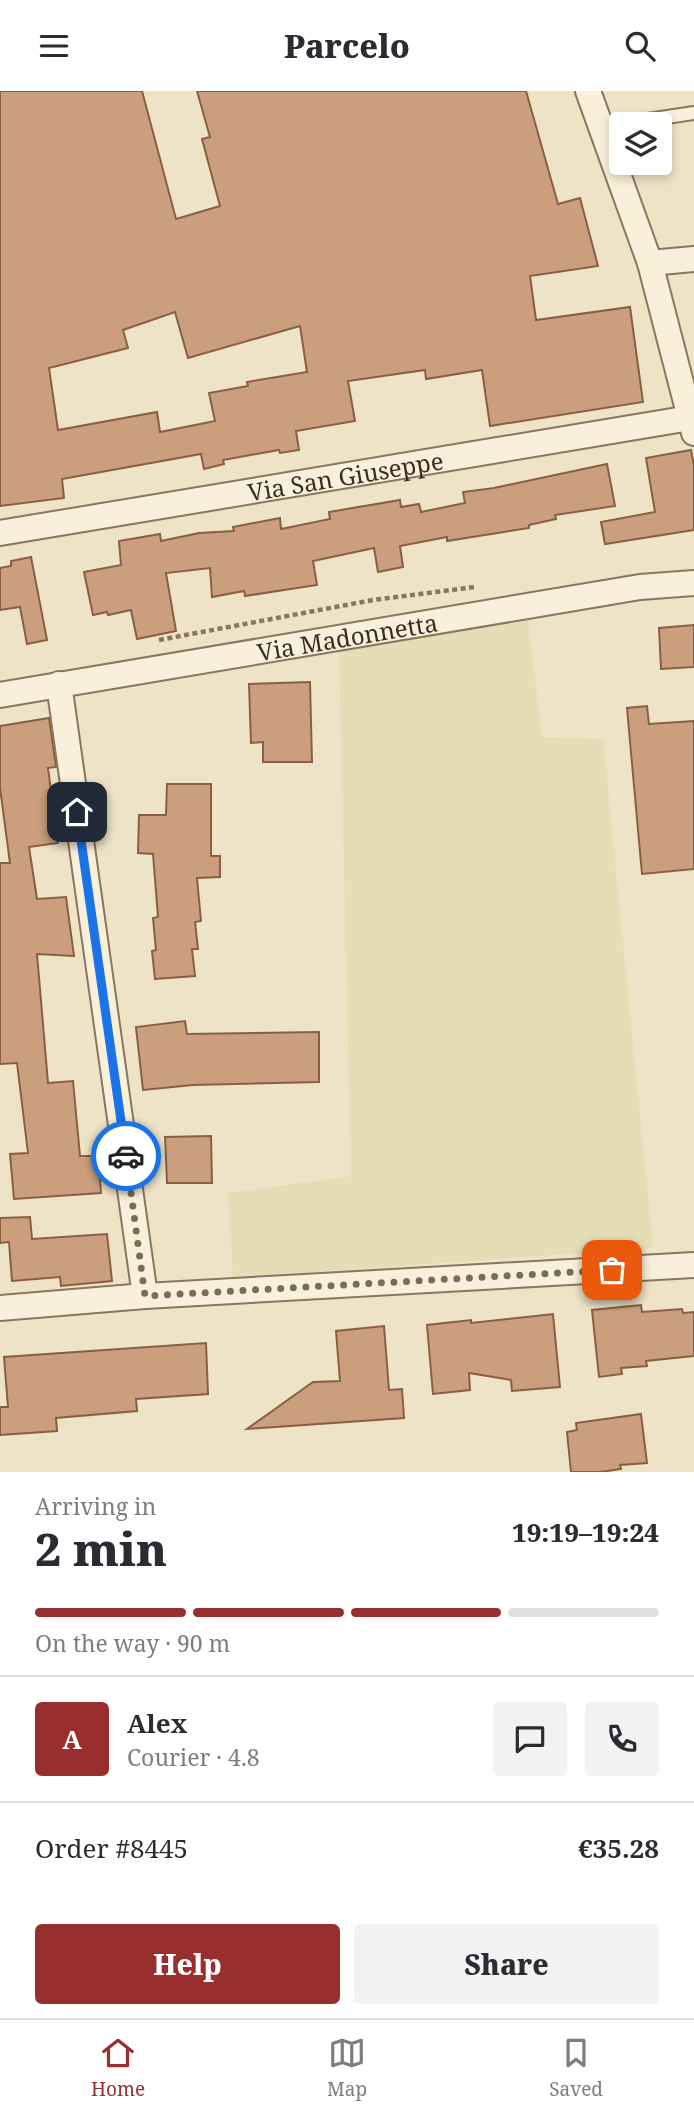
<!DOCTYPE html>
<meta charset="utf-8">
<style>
:root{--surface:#fff;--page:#f2f2f3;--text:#2b2b33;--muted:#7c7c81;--line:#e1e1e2;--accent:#982e2d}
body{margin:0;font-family:"Noto Serif",serif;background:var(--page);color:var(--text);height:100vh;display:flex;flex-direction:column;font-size:26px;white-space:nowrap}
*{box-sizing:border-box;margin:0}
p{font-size:23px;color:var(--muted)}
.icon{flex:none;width:38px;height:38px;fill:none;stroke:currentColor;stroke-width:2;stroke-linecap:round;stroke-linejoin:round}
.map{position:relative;height:1381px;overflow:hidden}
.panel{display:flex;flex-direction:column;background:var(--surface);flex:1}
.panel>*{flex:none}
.fabs{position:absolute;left:609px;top:21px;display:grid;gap:14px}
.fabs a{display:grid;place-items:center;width:63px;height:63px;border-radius:7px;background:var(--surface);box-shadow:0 4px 10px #0003;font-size:35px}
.pin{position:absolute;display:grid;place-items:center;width:60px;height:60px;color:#fff;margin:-30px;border-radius:14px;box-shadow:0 4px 10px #0006}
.courier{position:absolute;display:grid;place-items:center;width:70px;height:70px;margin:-35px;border:5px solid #1a73e8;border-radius:50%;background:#fff;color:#222;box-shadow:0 2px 9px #0007}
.overview em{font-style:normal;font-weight:800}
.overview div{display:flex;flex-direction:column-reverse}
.overview{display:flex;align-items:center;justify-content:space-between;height:119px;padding:0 35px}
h1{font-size:46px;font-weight:800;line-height:52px}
.bar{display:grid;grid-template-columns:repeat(4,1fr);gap:10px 7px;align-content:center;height:84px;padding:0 35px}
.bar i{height:9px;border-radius:5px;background:var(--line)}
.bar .current{background:var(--accent)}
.bar p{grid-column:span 4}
.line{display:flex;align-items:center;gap:18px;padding:0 35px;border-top:2px solid var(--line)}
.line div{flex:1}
.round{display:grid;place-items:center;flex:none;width:74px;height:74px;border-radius:7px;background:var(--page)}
.action{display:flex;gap:14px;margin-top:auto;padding:14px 35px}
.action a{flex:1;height:80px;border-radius:7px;background:var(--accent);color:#fff;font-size:28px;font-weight:800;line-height:80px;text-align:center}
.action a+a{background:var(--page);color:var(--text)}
header{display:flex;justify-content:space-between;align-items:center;height:91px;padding:0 35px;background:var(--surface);font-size:32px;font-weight:800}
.tab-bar{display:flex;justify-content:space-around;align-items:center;height:98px;border-top:2px solid var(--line);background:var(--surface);font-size:19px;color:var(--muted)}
.tab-bar a{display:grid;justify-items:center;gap:4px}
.tab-bar .current{color:var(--accent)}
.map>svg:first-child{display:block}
.farmland{fill:#e4ddb5}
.building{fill:#cb9f7e;stroke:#895f43;stroke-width:2;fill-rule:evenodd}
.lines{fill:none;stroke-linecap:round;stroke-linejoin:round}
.lane-casing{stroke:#8a755d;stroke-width:16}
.street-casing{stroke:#8a755d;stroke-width:28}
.path{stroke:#8a755d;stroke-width:4.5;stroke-dasharray:5 3.5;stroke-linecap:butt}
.lane{stroke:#f9f0db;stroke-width:12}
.street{stroke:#f9f0db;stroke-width:24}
.done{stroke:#796d5a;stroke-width:7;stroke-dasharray:0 12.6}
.route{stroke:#1a73e8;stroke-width:9}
.labels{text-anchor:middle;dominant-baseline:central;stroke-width:7;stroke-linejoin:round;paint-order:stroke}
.street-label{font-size:24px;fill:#3a2d20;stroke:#f5edd7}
</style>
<header><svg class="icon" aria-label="menu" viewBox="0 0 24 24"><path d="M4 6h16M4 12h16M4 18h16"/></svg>Parcelo<svg class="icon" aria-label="search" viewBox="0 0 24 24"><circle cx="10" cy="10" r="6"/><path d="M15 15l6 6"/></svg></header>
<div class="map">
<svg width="694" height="1381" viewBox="0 0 694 1381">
<rect width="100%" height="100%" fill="#eee3c7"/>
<path class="farmland" d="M528,530L542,646L603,648L653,1157L233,1187L228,1102L351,1085L339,558Z"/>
<g class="building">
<path d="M0,0H142L176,128L220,115L202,48L210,46L197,0H526L558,113L580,107L598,175L530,185L536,229L630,216L643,311L490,335L482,279L426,288L425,279L348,290L355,330L296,340L299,359L280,362L279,359L223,369L224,373L204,378L201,363L62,388L64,407L0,415ZM175,221L188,267L300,235L307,281L247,291L248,295L209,302L215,330L160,341L157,321L58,339L49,277L128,257L123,239Z"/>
<path d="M691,359L694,375V439L605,453L601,431L655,421L646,367Z"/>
<path d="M607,373L615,415L555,424L556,428L529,434V437L447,450V446L400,455L403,476L378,481L374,457L313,470L317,494L245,505L244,500L212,506L210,477L166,482L176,540L137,548L131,519L108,524L107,521L93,524L84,481L121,474L119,450L160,443L161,450L199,442L234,440L233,436L280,427L281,438L330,428L329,421L400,409L401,416L419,413L421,421L465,412L463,401L494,397Z"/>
<path d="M31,466L47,549L27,553L20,516L0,519V477L11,475V470Z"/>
<path d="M694,534V576L661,578L659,537Z"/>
<path d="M310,591L312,671H263V651L251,652L249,593Z"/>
<path d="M647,615L649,633L694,630V778L642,783L627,617Z"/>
<path d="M49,627L56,676L48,677L58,752L29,756L37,808L66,806L74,865L37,863L48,992L73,990L80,1065H98L101,1102L14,1108L10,1063L28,1062L17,972L0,973V772H10L0,697V635Z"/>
<path d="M167,693H211V765H220V786L197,787L201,830L195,831L198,858H192L195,885L155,888L152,860L156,859L153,827L158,826L153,763L138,762L139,724H166Z"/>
<path d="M185,930L187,943L319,941V991L193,994L143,999L136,936Z"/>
<path d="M211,1045L212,1092H167L165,1046Z"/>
<path d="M30,1126L32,1148L107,1143L112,1190L61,1195L60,1186L12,1190L9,1151L0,1152V1127Z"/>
<path d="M641,1214L642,1221L682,1218L683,1222L694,1221V1265L646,1270L647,1275L621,1277L622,1283L599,1286L592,1219Z"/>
<path d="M553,1223L560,1296L512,1300L511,1289L469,1282L470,1299L433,1303L427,1234L471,1229V1232Z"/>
<path d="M384,1235L389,1299L402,1298L404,1327L247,1338L313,1291L340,1290L336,1240Z"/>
<path d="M206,1252L208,1303L136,1308L137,1320L56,1327L57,1340L0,1344V1316H8L4,1266Z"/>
<path d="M641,1323L647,1372L620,1374L621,1378L600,1381H571L567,1341L577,1339L576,1332Z"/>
</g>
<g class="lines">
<defs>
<path id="lane" d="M601,36L694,22"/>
<g id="street">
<path d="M588,0L650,172L694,342"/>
<path d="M650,172L694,168"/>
<path id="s1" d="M0,442L690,327"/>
<path d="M59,593L145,1205"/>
<path id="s2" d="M0,604L640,496L694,492"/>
<path d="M0,1217L145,1205L694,1174"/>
</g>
</defs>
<use href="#lane" class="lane-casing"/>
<use href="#street" class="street-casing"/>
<path class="path" d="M159,549L373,509L475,496"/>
<use href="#lane" class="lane"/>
<use href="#street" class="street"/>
</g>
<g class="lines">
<path class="done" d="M126,1065L145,1205L612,1179"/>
<path class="route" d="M77,721L126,1065"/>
</g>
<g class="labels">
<g class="street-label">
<text stroke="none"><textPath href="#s1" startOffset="350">Via San Giuseppe</textPath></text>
<text stroke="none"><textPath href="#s2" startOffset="352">Via Madonnetta</textPath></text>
</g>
</g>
</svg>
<div class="fabs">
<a><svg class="icon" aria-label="layers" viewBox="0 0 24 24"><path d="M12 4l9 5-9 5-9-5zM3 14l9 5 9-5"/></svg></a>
</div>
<div class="pin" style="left:612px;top:1179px;background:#ea580c"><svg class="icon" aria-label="bag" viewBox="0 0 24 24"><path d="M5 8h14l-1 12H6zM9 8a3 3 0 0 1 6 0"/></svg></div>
<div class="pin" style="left:77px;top:721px;background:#1f2937"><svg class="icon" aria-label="home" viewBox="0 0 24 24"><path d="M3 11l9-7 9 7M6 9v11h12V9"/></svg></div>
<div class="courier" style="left:126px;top:1065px"><svg class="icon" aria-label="car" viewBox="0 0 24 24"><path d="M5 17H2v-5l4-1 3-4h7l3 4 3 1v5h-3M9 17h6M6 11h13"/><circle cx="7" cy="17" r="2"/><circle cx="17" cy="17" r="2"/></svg></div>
</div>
<section class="panel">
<div class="overview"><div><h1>2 min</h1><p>Arriving in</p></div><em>19:19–19:24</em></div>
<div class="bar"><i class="current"></i><i class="current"></i><i class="current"></i><i></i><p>On the way · 90 m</p></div>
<div class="line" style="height:126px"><b class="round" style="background:var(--accent);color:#fff">A</b><div><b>Alex</b><p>Courier · 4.8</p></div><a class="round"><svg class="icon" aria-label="chat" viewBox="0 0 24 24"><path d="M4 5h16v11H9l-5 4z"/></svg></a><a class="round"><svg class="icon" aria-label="phone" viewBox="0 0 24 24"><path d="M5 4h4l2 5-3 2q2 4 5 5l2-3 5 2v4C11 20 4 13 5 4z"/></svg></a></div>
<div class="line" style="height:91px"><div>Order #8445</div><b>€35.28</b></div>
<div class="action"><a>Help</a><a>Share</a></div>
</section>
<nav class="tab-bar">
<a class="current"><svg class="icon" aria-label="home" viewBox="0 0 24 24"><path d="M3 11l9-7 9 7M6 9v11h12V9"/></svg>Home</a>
<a><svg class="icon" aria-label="map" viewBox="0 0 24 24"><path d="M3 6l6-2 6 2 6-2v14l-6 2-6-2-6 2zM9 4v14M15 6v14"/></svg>Map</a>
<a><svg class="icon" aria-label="saved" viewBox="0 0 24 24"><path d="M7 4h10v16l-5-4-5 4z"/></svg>Saved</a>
</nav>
